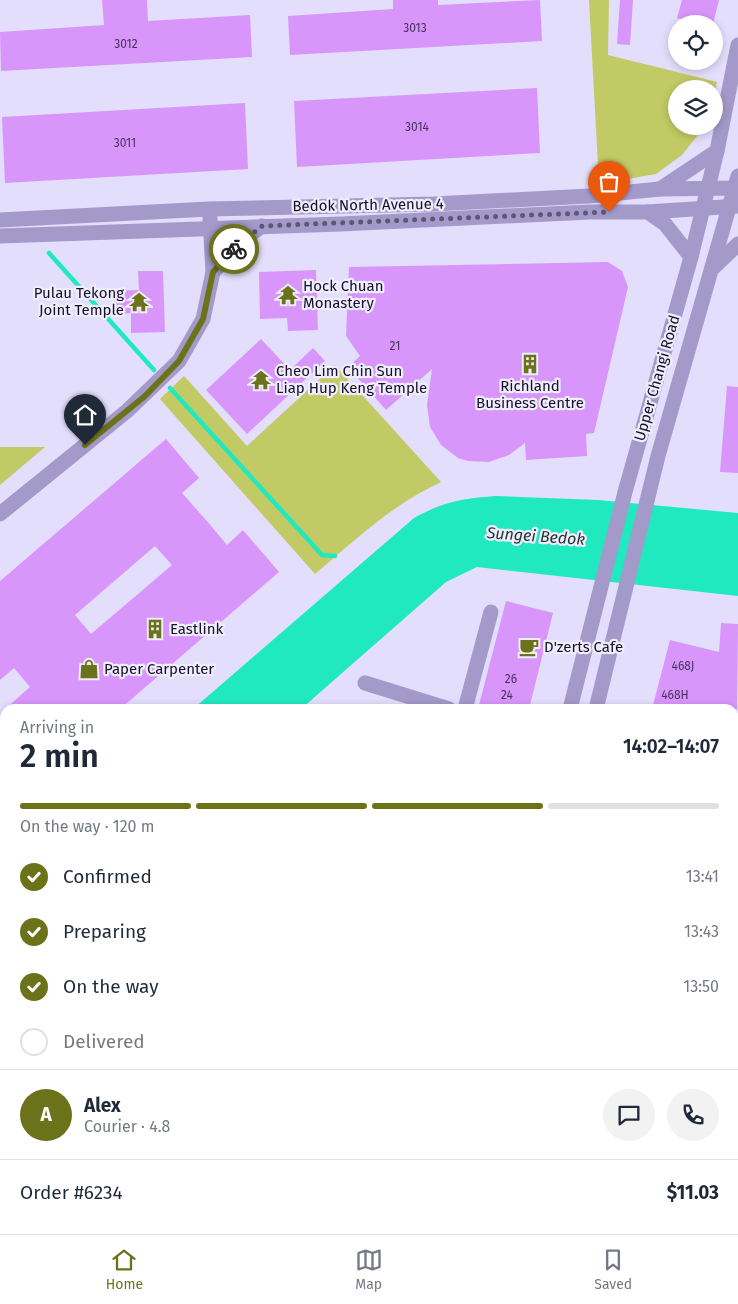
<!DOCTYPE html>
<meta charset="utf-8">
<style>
:root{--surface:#fff;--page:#f2f2f3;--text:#1f2937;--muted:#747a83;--line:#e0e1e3;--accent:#6c7219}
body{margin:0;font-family:"Fira Sans",sans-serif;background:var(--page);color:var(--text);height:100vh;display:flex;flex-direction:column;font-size:19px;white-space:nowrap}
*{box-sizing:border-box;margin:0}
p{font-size:16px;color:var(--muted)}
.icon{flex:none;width:28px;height:28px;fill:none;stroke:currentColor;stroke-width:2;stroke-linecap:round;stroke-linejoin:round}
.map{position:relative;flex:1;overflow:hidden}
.drawer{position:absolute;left:0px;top:704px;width:739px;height:531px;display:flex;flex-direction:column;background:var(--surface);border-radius:15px 15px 0 0;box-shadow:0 2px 8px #0003}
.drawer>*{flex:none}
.fabs{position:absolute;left:668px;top:15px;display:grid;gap:10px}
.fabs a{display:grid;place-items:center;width:55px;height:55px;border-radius:50%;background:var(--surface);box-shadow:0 2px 8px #0003;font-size:25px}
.pin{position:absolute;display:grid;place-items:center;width:42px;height:42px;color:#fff;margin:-51px -21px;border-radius:50% 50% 50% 0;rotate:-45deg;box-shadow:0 0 5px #0007}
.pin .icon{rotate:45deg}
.courier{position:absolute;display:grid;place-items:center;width:50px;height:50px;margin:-25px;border:4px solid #6c7219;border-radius:50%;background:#fff;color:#222;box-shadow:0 1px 6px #0007}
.head em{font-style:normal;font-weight:600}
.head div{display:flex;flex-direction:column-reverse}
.head{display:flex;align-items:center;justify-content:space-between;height:85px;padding:0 20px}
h1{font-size:32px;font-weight:600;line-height:38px}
.bar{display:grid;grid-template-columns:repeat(4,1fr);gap:8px 5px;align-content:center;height:60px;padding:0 20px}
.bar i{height:6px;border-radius:4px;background:var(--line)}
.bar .selected{background:var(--accent)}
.bar p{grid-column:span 4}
.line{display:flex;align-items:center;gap:12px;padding:0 20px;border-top:1px solid var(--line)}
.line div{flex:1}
.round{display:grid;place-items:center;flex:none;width:52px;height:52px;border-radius:26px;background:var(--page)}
ol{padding:0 20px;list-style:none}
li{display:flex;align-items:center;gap:15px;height:55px}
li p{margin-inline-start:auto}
li .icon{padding:5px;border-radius:50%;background:var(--accent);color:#fff;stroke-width:4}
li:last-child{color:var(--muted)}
li i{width:28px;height:28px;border:2px solid var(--line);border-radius:50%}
.dock{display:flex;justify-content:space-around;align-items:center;height:70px;border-top:1px solid var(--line);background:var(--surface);font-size:14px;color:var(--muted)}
.dock a{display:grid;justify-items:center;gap:2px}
.dock .selected{color:var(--accent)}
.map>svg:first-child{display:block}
.green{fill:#c2ca65}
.water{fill:#20e9bf}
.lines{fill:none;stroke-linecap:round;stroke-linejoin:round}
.stream{stroke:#20e9bf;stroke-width:4.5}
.building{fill:#d896fb;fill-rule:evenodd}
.minor{stroke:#a39aca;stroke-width:15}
.done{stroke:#5e5773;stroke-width:5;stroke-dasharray:0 9}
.route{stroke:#6c7219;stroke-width:6}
.labels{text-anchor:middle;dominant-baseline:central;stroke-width:4.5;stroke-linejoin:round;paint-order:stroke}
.number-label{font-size:12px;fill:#46315e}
.street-label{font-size:15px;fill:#160f29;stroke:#f0edfd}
.poi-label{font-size:15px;fill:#160f29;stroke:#f0edfd;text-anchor:start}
.water-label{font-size:16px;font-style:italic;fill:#19352d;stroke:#f0edfd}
</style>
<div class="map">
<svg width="738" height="1234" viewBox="0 0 738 1234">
<rect width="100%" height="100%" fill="#e3defc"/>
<g class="green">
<path d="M589,0H609L608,55L717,82L714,96V89H676V126H705L682,155L656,174L599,184Z"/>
<path d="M335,365L441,482C393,504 355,540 315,574L160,399L184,376L247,446Z"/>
<path d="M0,447H45L0,485Z"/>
</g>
<g class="water">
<path d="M495,496L598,500L738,513V596L477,567L446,582L301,709H193L414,518C445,501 461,499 495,496Z"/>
<path d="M5,872V966L0,971V876Z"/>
</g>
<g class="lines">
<g class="stream">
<path d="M49,253L154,370"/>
<path d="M170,388L322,555L335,556"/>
</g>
</g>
<g class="building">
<path d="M102,0H147L148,21L250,15L252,57L1,71L0,32L104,25Z"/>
<path d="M393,0H438V5L540,0L542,41L290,55L288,16L393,9Z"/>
<path d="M620,0H633L630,45L617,44Z"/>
<path d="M682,0H719L713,24H699L677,18Z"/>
<path d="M537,88L540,153L297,167L294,101Z"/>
<path d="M245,103L248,169L5,183L2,117Z"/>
<path d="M608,262L622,271L628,287L594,433L586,434L587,456L526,460L525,443L509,455L489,462L468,461L458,458L441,445L430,427L427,405L432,369L386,410L348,367L360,356L346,336L349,267Z"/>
<path d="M316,270L318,330L288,331L287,318L260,319L259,272Z"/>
<path d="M138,271H163L165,332L131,333V313L115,314L114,291L139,290Z"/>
<path d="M261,339L290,370L313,348L325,361L247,434L206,390Z"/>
<path d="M727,386L738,387V473L720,472Z"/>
<path d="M166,439L199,478L182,493L206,520L227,545L243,530L279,572L120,709H5L30,687L14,668L0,680V581ZM155,546L172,565L91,634L75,615Z"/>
<path d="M506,601L553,613L529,709H478Z"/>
<path d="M721,623L738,624L737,709H652L670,640L719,652Z"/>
</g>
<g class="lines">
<g class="minor">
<path d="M660,189L717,151"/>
<path d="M648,212L665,224L691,257"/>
<path d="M0,220L209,209L434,204L589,196L660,189L738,188"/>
<path d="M0,236L341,224L590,212H648L738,206"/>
<path d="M714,267L738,244"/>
<path d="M213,272L244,239L262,226"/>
<path d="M0,514L127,411L179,361L203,319L213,272L210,218"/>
<path d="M365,683L449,709"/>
<path d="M465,709L491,612"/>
<path d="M570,709L625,492L691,257L717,151L738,45"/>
<path d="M596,709L658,456L738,176"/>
<path d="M734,911H738"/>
<path d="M0,1106L5,1101"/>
<path d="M496,1230L514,1234"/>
<path d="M145,1234L146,1230"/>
<path d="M296,1234L298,1230"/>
<path d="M432,1234L433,1230"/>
<path d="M456,1234L457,1230"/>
</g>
</g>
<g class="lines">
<path class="done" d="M234,249L262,226L609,212"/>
<path class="route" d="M85,445L145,396L179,361L203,319L213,272L234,249"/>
</g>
<defs>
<symbol id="temple-bare" viewBox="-9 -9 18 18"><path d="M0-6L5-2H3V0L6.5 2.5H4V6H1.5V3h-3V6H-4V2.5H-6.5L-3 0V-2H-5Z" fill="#6c7219" stroke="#f0edfd" stroke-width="2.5" paint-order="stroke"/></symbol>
<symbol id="building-bare" viewBox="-9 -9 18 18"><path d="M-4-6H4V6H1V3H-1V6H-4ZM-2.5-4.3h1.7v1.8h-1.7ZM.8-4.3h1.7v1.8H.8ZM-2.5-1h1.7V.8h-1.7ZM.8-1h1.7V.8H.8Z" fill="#6c7219" stroke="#f0edfd" stroke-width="2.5" paint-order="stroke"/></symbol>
<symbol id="cafe-bare" viewBox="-9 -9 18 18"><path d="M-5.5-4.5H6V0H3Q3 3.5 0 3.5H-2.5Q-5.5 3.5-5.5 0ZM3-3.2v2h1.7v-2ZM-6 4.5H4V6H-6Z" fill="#6c7219" stroke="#f0edfd" stroke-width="2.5" paint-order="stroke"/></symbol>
<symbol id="shop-bare" viewBox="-9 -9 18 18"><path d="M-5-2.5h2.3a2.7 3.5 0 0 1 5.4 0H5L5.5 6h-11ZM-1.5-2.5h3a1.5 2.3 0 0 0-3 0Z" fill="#6c7219" stroke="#f0edfd" stroke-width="2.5" paint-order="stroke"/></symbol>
</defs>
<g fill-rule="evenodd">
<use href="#temple-bare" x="274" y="281" width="28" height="28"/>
<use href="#temple-bare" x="125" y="288" width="28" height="28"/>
<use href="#building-bare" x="516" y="350" width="28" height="28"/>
<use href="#temple-bare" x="247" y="366" width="28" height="28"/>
<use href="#building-bare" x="141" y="615" width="28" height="28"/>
<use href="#cafe-bare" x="515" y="633" width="28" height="28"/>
<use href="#shop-bare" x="75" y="655" width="28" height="28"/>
</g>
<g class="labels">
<g class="number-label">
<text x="415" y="28">3013</text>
<text x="126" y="44">3012</text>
<text x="417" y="127">3014</text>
<text x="125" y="143">3011</text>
<text x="395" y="346">21</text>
<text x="683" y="666">468J</text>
<text x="511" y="679">26</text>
<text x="507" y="695">24</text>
<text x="675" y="695">468H</text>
</g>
<g class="street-label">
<text transform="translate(368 205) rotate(-1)">Bedok North Avenue 4</text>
<text transform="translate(657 378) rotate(-74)">Upper Changi Road</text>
</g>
<g class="poi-label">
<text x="303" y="286">Hock Chuan<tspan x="303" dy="17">Monastery</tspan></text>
<text x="124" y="293" text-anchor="end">Pulau Tekong<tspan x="124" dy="17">Joint Temple</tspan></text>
<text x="276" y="371">Cheo Lim Chin Sun<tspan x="276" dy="17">Liap Hup Keng Temple</tspan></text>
<text x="530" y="386" text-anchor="middle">Richland<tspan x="530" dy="17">Business Centre</tspan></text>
<text x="170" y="629">Eastlink</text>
<text x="544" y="647">D'zerts Cafe</text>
<text x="104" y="669">Paper Carpenter</text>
</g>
<g class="water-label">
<text transform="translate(536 536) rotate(4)">Sungei Bedok</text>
</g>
</g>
</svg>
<div class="fabs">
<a><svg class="icon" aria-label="locate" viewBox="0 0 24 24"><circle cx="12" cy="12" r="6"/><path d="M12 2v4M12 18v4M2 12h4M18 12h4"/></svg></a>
<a><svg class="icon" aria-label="layers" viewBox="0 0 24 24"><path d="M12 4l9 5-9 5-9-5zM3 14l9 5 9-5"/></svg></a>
</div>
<div class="pin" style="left:609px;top:212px;background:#ea580c"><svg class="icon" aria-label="bag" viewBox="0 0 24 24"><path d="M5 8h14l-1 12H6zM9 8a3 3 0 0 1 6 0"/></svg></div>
<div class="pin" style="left:85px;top:445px;background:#1f2937"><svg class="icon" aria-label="home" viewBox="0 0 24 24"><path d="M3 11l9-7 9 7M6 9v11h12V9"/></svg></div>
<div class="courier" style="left:234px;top:249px"><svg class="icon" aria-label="bike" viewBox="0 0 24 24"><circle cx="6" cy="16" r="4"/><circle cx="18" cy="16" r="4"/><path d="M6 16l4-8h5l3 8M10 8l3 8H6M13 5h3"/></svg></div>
<section class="drawer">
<div class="head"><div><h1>2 min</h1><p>Arriving in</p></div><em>14:02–14:07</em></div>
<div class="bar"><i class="selected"></i><i class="selected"></i><i class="selected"></i><i></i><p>On the way · 120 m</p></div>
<ol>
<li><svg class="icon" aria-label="check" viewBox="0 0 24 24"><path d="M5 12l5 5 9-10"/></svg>Confirmed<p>13:41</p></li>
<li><svg class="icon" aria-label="check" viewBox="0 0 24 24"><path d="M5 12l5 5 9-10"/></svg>Preparing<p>13:43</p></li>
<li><svg class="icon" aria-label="check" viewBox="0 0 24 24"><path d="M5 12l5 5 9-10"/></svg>On the way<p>13:50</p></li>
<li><i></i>Delivered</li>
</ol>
<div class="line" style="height:90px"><b class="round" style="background:var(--accent);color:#fff">A</b><div><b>Alex</b><p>Courier · 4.8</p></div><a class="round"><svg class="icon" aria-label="chat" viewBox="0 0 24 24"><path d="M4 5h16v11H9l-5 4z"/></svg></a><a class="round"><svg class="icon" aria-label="phone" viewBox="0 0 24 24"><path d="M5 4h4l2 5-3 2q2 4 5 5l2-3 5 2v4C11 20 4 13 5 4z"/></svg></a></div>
<div class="line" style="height:65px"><div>Order #6234</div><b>$11.03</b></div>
</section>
</div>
<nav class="dock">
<a class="selected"><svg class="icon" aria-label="home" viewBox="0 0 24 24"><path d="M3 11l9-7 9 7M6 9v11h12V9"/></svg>Home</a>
<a><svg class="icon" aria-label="map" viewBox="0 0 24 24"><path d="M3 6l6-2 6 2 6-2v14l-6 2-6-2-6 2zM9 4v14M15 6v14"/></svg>Map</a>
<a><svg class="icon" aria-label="saved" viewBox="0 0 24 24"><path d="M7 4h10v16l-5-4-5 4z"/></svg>Saved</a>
</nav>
